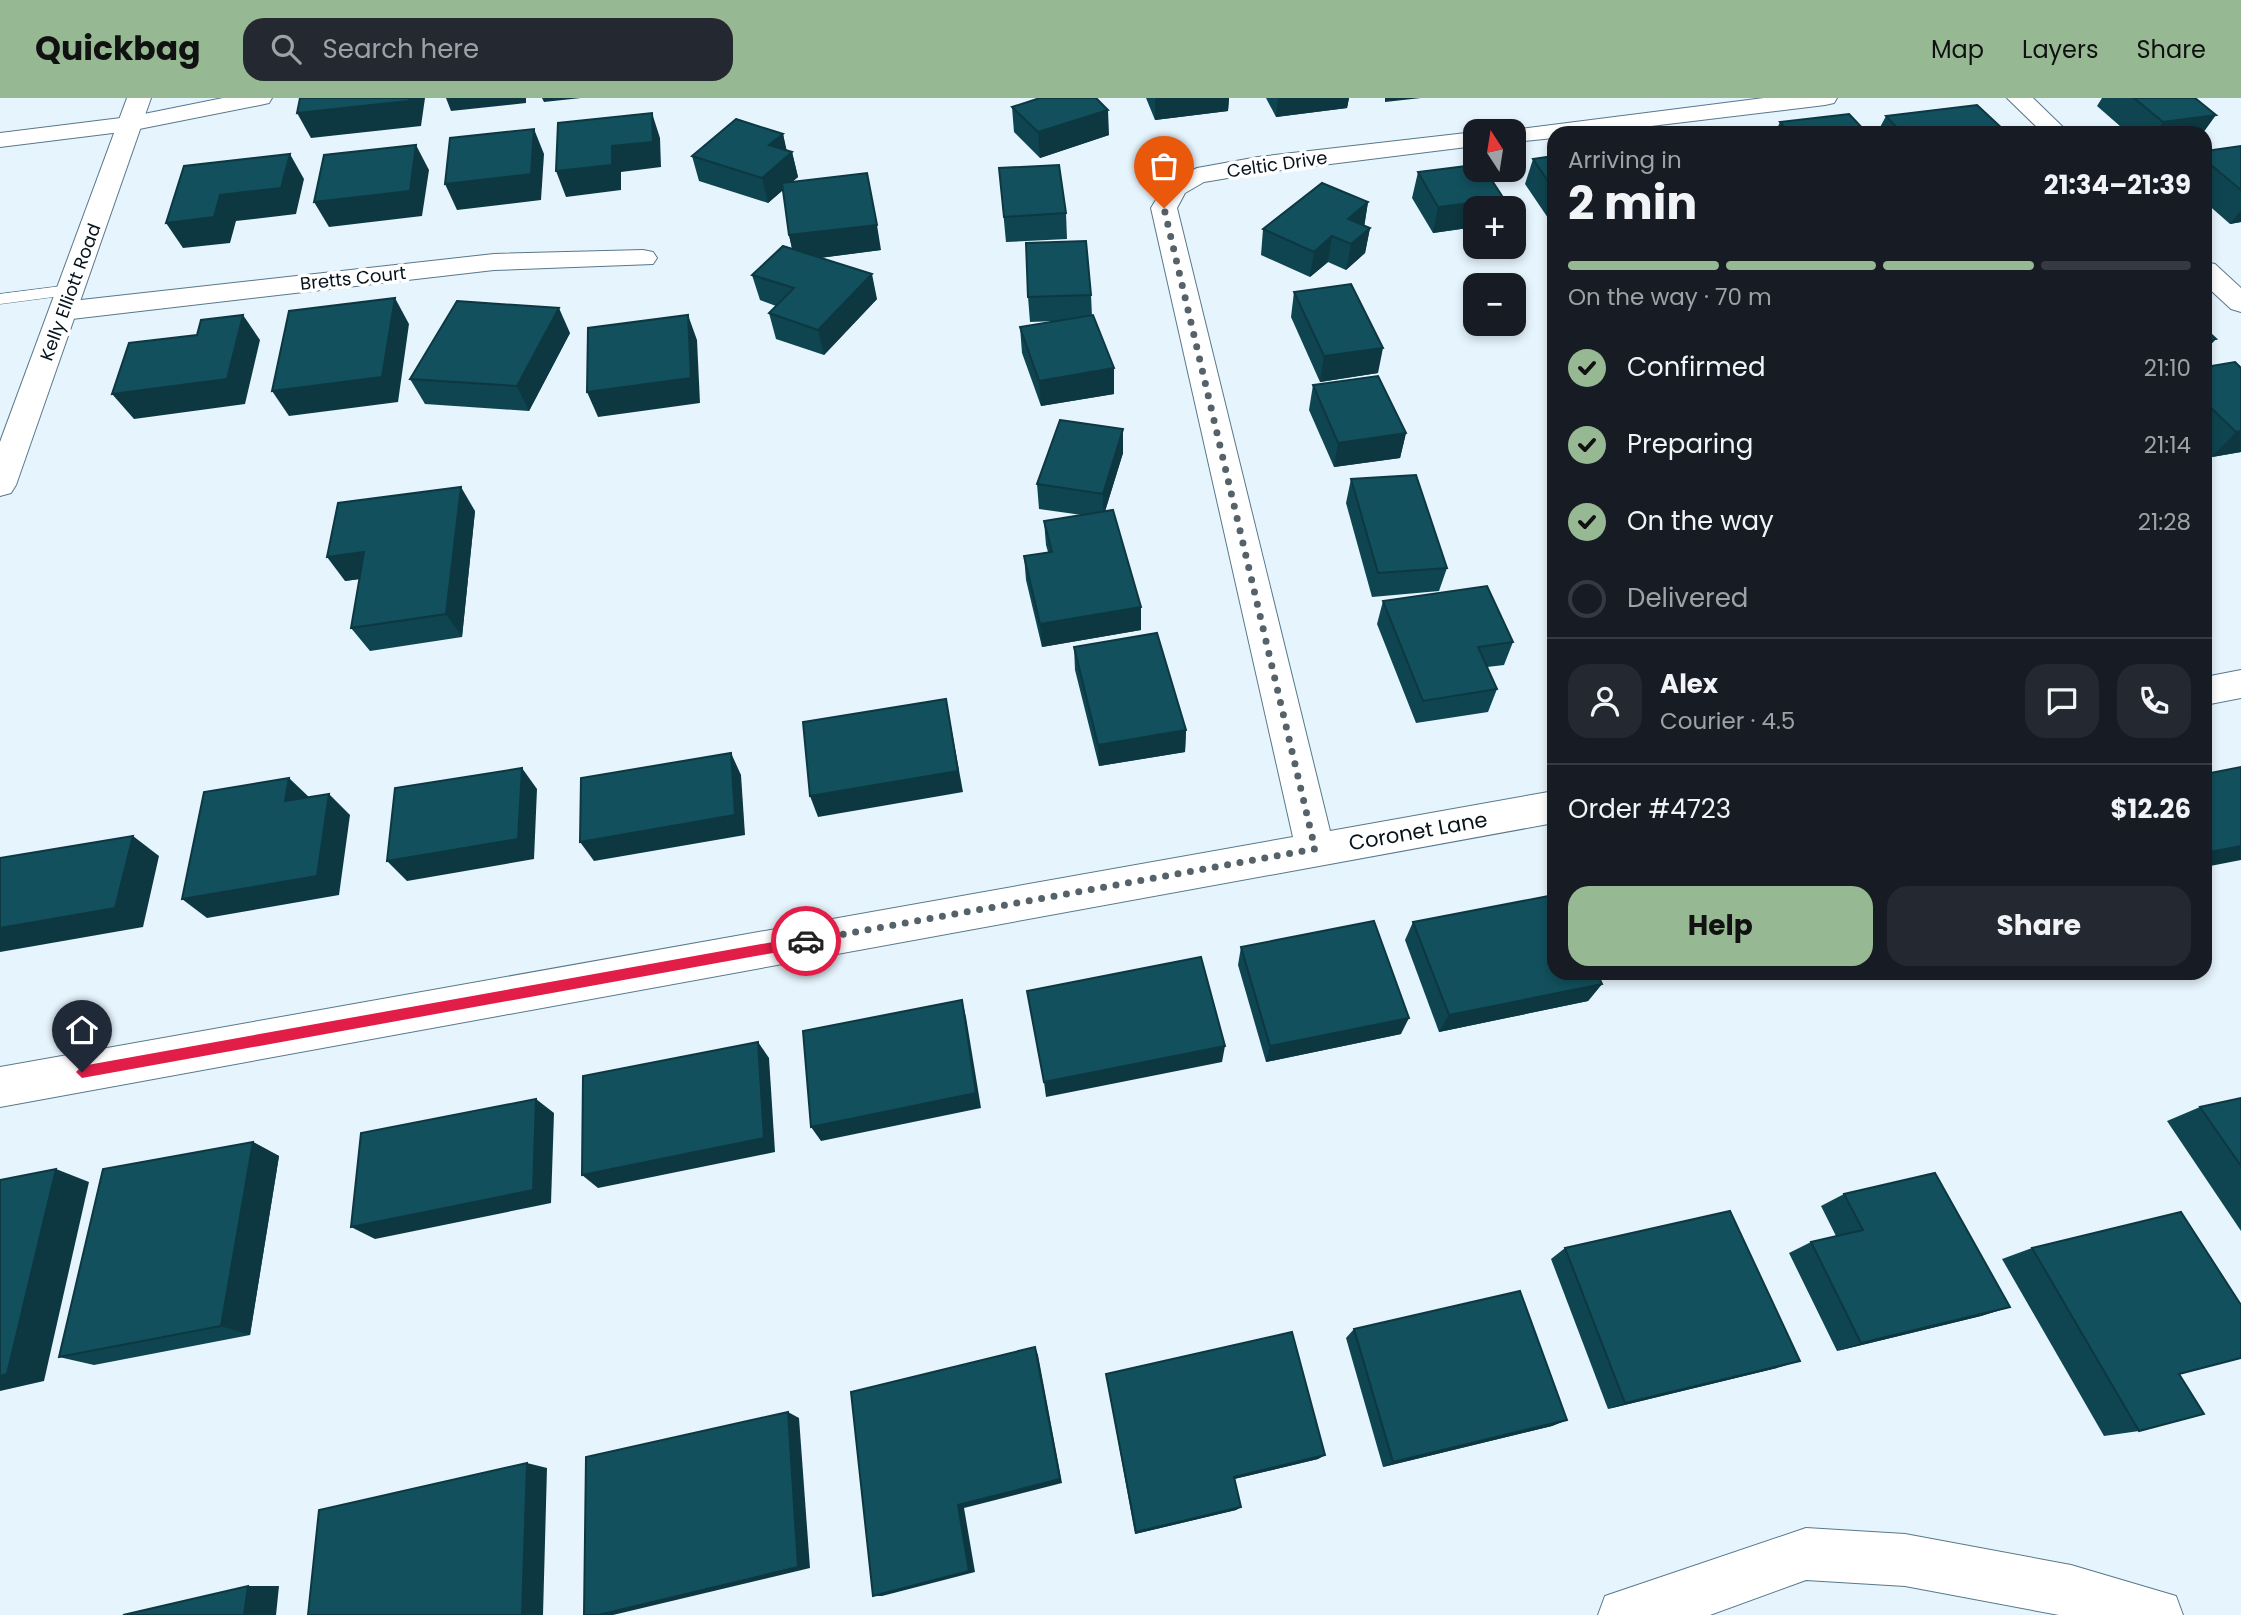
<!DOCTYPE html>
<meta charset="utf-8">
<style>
:root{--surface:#171b24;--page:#242831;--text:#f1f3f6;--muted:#9ea1a6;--line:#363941;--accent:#96b993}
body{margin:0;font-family:Poppins,sans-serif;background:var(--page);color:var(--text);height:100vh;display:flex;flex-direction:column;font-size:26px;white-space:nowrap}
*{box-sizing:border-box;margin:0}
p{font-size:23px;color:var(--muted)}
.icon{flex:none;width:38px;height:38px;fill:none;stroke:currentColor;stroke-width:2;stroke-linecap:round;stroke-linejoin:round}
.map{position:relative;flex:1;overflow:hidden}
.drawer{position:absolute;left:1547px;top:28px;width:665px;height:854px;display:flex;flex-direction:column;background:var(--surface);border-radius:21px;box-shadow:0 4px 10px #0003}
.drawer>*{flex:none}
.needle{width:46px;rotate:348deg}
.buttons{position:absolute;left:1463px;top:21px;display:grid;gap:14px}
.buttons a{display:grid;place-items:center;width:63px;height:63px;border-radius:14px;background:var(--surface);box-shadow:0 4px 10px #0003;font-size:35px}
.pin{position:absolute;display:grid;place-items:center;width:60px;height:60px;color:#fff;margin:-72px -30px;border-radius:50% 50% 50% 0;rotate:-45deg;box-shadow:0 0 7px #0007}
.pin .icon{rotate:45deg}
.courier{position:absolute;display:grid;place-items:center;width:70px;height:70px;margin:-35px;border:5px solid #e11d48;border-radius:50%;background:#fff;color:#222;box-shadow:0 2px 9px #0007}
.overview em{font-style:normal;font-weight:700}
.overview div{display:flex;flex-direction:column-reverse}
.overview{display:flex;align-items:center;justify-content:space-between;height:119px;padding:0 21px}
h1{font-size:46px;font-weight:700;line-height:52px}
.bar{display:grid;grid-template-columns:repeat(4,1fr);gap:10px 7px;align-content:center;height:84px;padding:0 21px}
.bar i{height:9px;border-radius:5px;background:var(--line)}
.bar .selected{background:var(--accent)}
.bar p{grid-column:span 4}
.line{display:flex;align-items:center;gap:18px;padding:0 21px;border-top:2px solid var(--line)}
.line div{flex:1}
.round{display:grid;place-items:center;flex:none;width:74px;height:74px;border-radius:21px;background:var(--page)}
ol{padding:0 21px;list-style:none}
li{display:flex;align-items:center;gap:21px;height:77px}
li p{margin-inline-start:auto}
li .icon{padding:7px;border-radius:50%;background:var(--accent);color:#111;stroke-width:4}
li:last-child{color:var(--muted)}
li i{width:38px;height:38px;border:4px solid var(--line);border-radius:50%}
.action{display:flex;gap:14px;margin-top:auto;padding:14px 21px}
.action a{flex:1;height:80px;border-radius:21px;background:var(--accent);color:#111;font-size:28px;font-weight:700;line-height:80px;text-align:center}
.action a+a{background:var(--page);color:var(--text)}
header{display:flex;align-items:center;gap:42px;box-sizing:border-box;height:98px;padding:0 35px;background:var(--accent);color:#111}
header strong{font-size:33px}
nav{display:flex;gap:38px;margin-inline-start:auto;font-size:24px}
.search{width:490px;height:63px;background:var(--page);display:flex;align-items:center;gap:18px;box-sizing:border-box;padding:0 24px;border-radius:21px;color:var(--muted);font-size:26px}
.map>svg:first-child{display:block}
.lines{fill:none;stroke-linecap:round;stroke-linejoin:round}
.service-casing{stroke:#58788b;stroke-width:1}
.minor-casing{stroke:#58788b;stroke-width:2}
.tertiary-casing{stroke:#58788b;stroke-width:2}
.service{fill:#fff;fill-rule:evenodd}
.minor{fill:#fff;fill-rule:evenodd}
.tertiary{fill:#fff;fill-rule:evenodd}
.wall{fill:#0f4550}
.shaded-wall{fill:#0d3841}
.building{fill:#12505d;stroke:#0d3841;stroke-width:2}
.route{fill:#e11d48}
.done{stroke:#55626a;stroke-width:7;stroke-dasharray:0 12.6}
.labels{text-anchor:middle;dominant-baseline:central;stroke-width:7;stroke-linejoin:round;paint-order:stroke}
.far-street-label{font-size:18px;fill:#07131b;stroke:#fff}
.street-label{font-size:21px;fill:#07131b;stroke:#fff}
</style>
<header>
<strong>Quickbag</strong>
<div class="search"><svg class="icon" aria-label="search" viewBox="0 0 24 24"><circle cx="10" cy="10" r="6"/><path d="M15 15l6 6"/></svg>Search here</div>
<nav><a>Map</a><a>Layers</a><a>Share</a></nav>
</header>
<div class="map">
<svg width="2241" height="1517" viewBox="0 0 2241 1517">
<rect width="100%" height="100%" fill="#e6f4fd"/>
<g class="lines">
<defs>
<path id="service" d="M70,187L78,192L76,196L0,206V196Z"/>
<g id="minor">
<path d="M223,0H272L269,5L260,7L129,33L0,49V35L129,19Z"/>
<path d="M1764,0H1837L1834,5L1825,7L1593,35H1554V40L1514,44V33H1504Z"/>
<path d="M2007,0H2033L2069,35H2043Z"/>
<path d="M1475,34V48L1258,75L1204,84L1185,95L1177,110L1330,733L1554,693V725L0,1009V969L1293,739L1151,110L1166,85L1197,70L1258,59Z"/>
<path d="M643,152L653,154L657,160L653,166L494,172L63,222L53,219L49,213L53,207L63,204L494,156Z"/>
<path d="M2205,164L2215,166L2241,190V214L2231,211L2205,187Z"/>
<path d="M2241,572V600L2205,607V579Z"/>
<path d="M1806,1430L1905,1436L2071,1467L2176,1498L2183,1517H2059L1905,1488L1806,1482L1710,1517H1598L1605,1498Z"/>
</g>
<path id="tertiary" d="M127,0H151L16,387L11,395L0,398V344Z"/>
</defs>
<use href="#service" class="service-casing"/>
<use href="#minor" class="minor-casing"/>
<use href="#tertiary" class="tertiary-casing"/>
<use href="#service" class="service"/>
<use href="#minor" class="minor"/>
<use href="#tertiary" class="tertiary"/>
</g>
<g class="wall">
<path d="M1146,0H1229L1228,13L1155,22Z"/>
<path d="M1266,0H1349L1347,10L1276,19Z"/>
<path d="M2102,0H2195L2203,35H2128L2097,8Z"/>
<path d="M1012,9L1109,37L1040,60L1014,34Z"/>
<path d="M1886,18L2006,35H1877Z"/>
<path d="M1780,24L1867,35H1775Z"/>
<path d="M783,36L786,52L792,54L798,79L793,83L881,152L820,160L877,201L824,257L776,241L769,215L776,208L760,202L752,177L792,151L789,137L783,92L768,105L699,83L692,58Z"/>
<path d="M2241,48V124L2230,126L2205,104V53Z"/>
<path d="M1554,58V119L1548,120L1525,86L1533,61Z"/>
<path d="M999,70L1066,115L1067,141L1006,144Z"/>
<path d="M1418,74L1504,101L1501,110H1475V129L1433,135L1412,100Z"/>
<path d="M1368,104L1364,128L1370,130L1365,155L1346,172L1328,164L1310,179L1261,157L1263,131Z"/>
<path d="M1294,194L1378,275L1320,284L1291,219Z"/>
<path d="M1091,197L1092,218L1114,296L1041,308L1022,255L1020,229L1056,223L1030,224L1028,199Z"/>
<path d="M570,235L529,313L425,306L410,281Z"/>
<path d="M2205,269L2241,270V354L2212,359L2205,352Z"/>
<path d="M1313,287L1406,335L1400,360L1334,369L1309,312Z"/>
<path d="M1123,331V355L1105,413L1141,509V532L1042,549L1026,482L1024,458L1048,454L1046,447L1044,423L1082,417L1039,411L1037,386Z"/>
<path d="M1351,381L1447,470L1439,493L1372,499L1346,405Z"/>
<path d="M475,413L462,539L370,553L351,530L360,481L345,483Z"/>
<path d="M1383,503L1513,544L1504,567L1487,569L1497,591L1488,614L1416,625L1377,526Z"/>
<path d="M1074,549L1186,632L1185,654L1099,668L1075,572Z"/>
<path d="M1413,824L1602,886L1588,903L1439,934L1405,842Z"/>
<path d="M1241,849L1401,936L1266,964L1238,867Z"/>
<path d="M2241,1000V1133L2167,1023L2200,1009Z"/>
<path d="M253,1044L279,1058L250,1237L94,1267L59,1259Z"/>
<path d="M1844,1096L2010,1209L1981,1218L1837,1253L1789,1155L1811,1144L1836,1138L1821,1108Z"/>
<path d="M1565,1150L1777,1270L1608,1311L1551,1161Z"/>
<path d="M2032,1150L2179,1276L2139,1333L2104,1338L2002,1161Z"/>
<path d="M1354,1231L1567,1322L1552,1328L1383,1369L1346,1240Z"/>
<path d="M1106,1276L1325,1357L1318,1361L1234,1381L1241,1409L1236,1412L1135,1436Z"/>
</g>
<g class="shaded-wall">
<path d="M410,0H425L421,28L311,40L297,15Z"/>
<path d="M446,0H526V5L451,13Z"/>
<path d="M542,0H581L544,4Z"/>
<path d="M1155,0H1229L1228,13L1155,22Z"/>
<path d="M1278,0H1349L1347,10L1276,19Z"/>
<path d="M1385,0H1421L1385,4Z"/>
<path d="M1108,12L1109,37L1040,60L1038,34Z"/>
<path d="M652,15L660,40L661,69L621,74V92L566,99L556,73L612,48Z"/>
<path d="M2216,17L2203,35H2155L2163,24Z"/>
<path d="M534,31L544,56L541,102L457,112L445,86Z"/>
<path d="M783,36L788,58L792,54L798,79L768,105L762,80L769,47Z"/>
<path d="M416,47L429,72L422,118L329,129L314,104Z"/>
<path d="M290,56L304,81L296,116L236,123L230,145L183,150L166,125L220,97Z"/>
<path d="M1554,100V119L1548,120Z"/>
<path d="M1504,101L1501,110H1475V129L1433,135L1438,109Z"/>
<path d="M1368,104L1364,130L1348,121Z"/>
<path d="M2241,112V124L2230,126Z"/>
<path d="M877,127L881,152L795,163L789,137Z"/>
<path d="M1370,130L1365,155L1346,172L1351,146Z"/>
<path d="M1332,138L1328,164L1310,179L1314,154Z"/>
<path d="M872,176L877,201L824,257L818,232Z"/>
<path d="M395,200L409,226L398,304L289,318L272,293Z"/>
<path d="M559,210L570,235L529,313L517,288Z"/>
<path d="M243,217L260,242L245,306L134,321L112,296Z"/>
<path d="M688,217L697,242L700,305L598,319L587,294Z"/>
<path d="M2216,241L2205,253V243Z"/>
<path d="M1383,250L1378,275L1320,284L1324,258Z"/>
<path d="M1114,270V296L1041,308L1039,283Z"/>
<path d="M1123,331V355L1103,420V396Z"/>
<path d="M2241,333V354L2212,359L2236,334Z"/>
<path d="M1406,335L1400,360L1334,369L1338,345Z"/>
<path d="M461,389L475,413L462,539L446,516Z"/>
<path d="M364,454L381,478L345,483L327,459Z"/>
<path d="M1141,509V532L1042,549L1040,526Z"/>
<path d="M946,601L963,694L818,719L810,698Z"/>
<path d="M1186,632L1185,654L1099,668L1098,647Z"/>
<path d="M731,655L741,677L745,737L594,763L580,744Z"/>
<path d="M522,670L537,691L534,761L407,783L387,763Z"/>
<path d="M289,680L311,701L285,703Z"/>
<path d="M329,696L350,717L339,797L207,820L182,801Z"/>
<path d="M133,738L159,758L143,829L0,854V830Z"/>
<path d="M2241,748V762L2205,769V755Z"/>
<path d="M1602,886L1588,903L1439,934L1449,917Z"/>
<path d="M962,902L966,919L981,1010L821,1043L811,1029Z"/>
<path d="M1409,920L1401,936L1266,964L1270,948Z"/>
<path d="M758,944L769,960L775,1054L598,1090L582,1077Z"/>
<path d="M1225,948L1222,964L1046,999L1044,984Z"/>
<path d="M536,1001L554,1015L551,1105L375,1141L351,1129Z"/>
<path d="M253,1044L279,1058L250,1237L221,1228Z"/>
<path d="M56,1071L89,1084L44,1283L0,1293V1278Z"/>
<path d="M2010,1209L1981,1218L1837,1253L1861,1245Z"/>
<path d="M1035,1249L1038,1257L1062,1385L964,1410L975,1474L882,1498H873L958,1407Z"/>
<path d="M1800,1263L1777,1270L1608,1311L1625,1305Z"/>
<path d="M788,1314L799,1320L810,1470L613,1517H598Z"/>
<path d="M1567,1322L1552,1328L1383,1369L1393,1364Z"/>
<path d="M1325,1357L1318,1361L1230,1382L1234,1379Z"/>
<path d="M527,1365L547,1370L543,1517H522Z"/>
<path d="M1241,1409L1236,1412L1135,1436L1136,1434Z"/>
<path d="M248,1488H279L276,1517H244Z"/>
</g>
<g class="building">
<path d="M300,0H410L409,3L297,15Z"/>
<path d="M1040,0H1096L1108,12L1038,34L1012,9Z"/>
<path d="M2134,0H2195L2216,17L2163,24Z"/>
<path d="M1977,7L2006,34L1902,35L1886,18Z"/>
<path d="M652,15L653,44L612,48V67L556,73L558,25Z"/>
<path d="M1849,16L1867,35H1789L1780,24Z"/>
<path d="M736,21L783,36L769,47L792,54L762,80L692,58Z"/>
<path d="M534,31L531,76L445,86L450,40Z"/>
<path d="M416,47L410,93L314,104L324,57Z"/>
<path d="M2241,48V92L2205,62V53Z"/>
<path d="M290,56L281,90L220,97L214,119L166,125L184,68Z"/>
<path d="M1554,58V92L1533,61Z"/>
<path d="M1059,67L1066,115L1004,119L999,70Z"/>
<path d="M1475,67V72H1485L1504,101L1438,109L1418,74Z"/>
<path d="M867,75L877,127L789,137L782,85Z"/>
<path d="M1322,85L1368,104L1348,121L1370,130L1351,146L1332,138L1314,154L1263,131Z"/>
<path d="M1086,143L1091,197L1028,199L1026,145Z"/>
<path d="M783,148L872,176L818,232L769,215L794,190L752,177Z"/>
<path d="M1351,186L1383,250L1324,258L1294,194Z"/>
<path d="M395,200L382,279L272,293L289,213Z"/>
<path d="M457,203L559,210L517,288L410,281Z"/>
<path d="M243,217L227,281L112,296L129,245L197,237L201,222Z"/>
<path d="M688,217L691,280L587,294L588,230Z"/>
<path d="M1093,217L1114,270L1039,283L1020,229Z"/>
<path d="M2205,231L2216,241L2205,243Z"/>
<path d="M2235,264L2241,270V333L2236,334L2205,304V269Z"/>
<path d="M1378,278L1406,335L1338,345L1313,287Z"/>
<path d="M1060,322L1123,331L1103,396L1037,386Z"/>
<path d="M1416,377L1447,470L1378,475L1351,381Z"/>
<path d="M461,389L446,516L351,530L364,454L327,459L338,405Z"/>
<path d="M1113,412L1141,509L1040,526L1024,458L1052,454L1044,423Z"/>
<path d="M1487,488L1513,544L1478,549L1497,591L1423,603L1383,503Z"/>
<path d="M1157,535L1186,632L1098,647L1074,549Z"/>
<path d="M946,601L958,673L810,698L803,624Z"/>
<path d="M731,655L735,717L580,744L581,680Z"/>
<path d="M2241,669V748L2205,755V676Z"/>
<path d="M522,670L518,741L387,763L395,690Z"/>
<path d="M289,680L285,703L329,696L317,778L182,801L204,694Z"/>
<path d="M133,738L115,810L0,830V760Z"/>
<path d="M1554,797V875H1597L1602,886L1449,917L1413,824Z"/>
<path d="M1374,823L1409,920L1270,948L1241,849Z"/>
<path d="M1201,859L1225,948L1044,984L1027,893Z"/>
<path d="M962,902L976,995L811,1029L803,933Z"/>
<path d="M758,944L764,1040L582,1077L583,978Z"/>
<path d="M2241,1000V1068L2200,1009Z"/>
<path d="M536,1001L533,1092L351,1129L361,1035Z"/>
<path d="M253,1044L221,1228L59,1259L103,1071Z"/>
<path d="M56,1071L7,1276L0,1278V1082Z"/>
<path d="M1935,1075L2010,1209L1861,1245L1811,1144L1863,1132L1844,1096Z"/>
<path d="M1730,1113L1800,1263L1625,1305L1565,1150Z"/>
<path d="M2181,1114L2241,1207V1260L2179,1276L2204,1316L2139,1333L2032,1150Z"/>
<path d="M1520,1193L1567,1322L1393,1364L1354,1231Z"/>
<path d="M1292,1234L1325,1357L1234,1379L1241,1409L1136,1434L1106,1276Z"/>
<path d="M1035,1249L1060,1381L958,1407L969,1473L873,1498L851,1294Z"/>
<path d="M788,1314L798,1469L598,1517H584L586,1359Z"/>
<path d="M527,1365L522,1517H308L319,1412Z"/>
<path d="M248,1488L244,1517H123Z"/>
</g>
<path class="route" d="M806,838L812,843L806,849L82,980L76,974L82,968Z"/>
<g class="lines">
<path class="done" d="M806,843L1315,751L1164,110"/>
</g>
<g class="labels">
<g class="far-street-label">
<text transform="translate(1277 66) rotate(-8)">Celtic Drive</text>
<text transform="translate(353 180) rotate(-6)">Bretts Court</text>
<text transform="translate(70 194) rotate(-70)">Kelly Elliott Road</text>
</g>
<g class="street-label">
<text transform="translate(1418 733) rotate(-10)">Coronet Lane</text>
</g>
</g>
</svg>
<div class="buttons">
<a><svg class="needle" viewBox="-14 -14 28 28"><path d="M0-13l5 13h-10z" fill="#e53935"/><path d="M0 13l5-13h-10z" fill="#9ea1a6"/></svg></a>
<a>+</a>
<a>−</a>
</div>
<div class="pin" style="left:1164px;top:110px;background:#ea580c"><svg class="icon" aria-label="bag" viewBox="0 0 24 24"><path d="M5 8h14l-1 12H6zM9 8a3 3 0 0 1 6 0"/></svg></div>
<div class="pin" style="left:82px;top:974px;background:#1f2937"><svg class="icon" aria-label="home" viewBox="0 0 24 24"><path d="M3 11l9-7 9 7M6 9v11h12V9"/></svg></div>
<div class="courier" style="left:806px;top:843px"><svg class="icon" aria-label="car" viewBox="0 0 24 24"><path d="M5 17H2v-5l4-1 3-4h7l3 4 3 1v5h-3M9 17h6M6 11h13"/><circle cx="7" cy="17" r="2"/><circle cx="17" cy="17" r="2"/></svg></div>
<section class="drawer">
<div class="overview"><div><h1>2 min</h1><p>Arriving in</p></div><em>21:34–21:39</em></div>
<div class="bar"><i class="selected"></i><i class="selected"></i><i class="selected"></i><i></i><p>On the way · 70 m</p></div>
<ol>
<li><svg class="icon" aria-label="check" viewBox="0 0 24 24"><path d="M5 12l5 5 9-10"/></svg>Confirmed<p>21:10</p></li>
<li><svg class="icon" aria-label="check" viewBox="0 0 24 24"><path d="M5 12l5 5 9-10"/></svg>Preparing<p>21:14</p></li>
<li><svg class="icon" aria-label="check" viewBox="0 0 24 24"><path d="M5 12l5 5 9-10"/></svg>On the way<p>21:28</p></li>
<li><i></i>Delivered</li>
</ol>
<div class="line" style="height:126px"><a class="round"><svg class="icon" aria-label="person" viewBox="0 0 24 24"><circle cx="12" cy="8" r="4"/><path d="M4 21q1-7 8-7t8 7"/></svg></a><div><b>Alex</b><p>Courier · 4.5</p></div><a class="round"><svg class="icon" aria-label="chat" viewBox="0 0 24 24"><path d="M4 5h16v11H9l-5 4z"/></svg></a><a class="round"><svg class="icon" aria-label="phone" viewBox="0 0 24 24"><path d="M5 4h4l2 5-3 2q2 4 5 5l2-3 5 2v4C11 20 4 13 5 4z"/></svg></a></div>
<div class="line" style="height:91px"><div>Order #4723</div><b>$12.26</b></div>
<div class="action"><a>Help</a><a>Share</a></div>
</section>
</div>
